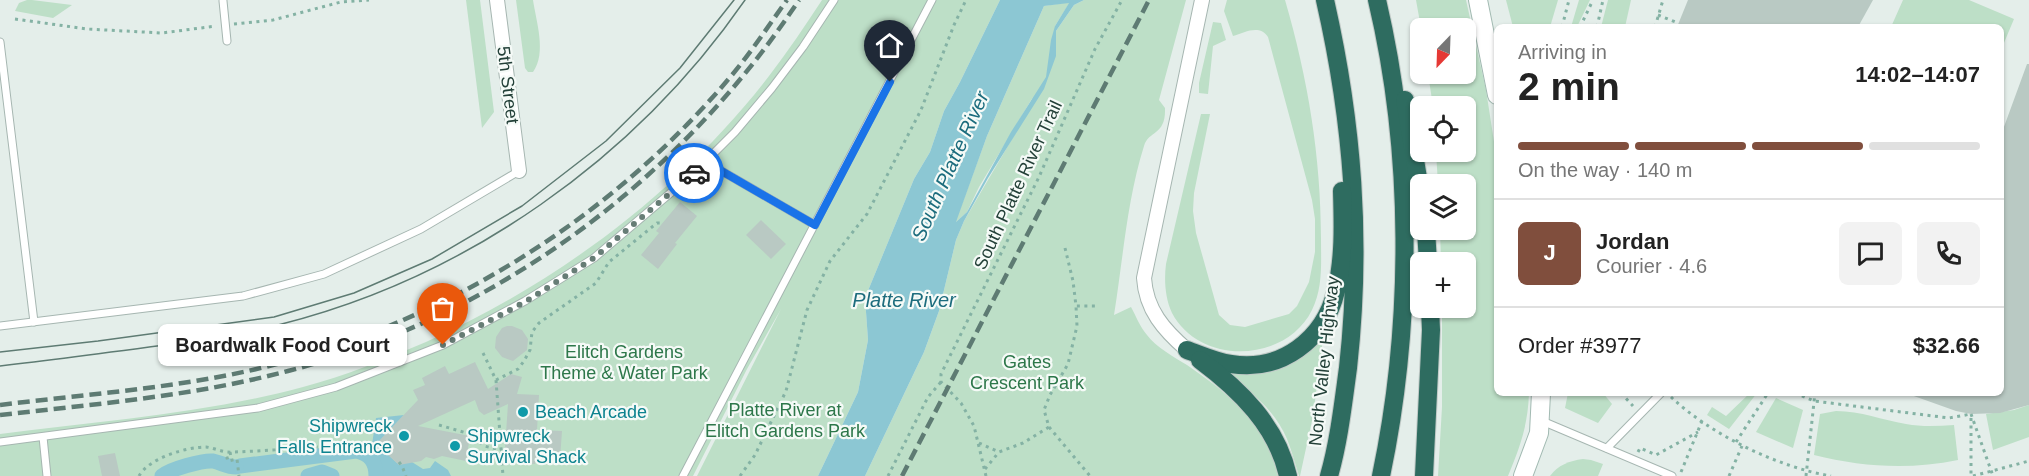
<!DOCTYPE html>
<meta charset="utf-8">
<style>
:root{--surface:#fff;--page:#f2f2f2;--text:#222;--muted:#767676;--line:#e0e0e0;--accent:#804e3d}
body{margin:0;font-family:Arial,sans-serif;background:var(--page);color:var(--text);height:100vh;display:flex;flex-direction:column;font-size:22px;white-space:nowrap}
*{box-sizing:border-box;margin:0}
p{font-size:20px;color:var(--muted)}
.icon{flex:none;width:33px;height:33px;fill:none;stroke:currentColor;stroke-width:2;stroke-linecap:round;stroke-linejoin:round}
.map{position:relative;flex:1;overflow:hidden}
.drawer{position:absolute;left:1494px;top:24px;width:510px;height:372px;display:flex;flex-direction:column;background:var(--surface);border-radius:9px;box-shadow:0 2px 4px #0004}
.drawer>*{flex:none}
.needle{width:39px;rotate:203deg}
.buttons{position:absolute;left:1410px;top:18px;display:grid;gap:12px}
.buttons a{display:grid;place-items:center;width:66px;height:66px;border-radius:9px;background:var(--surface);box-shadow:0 2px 4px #0004;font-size:30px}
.pin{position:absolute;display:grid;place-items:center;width:51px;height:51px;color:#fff;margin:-62px -26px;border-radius:50% 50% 50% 0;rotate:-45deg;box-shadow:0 0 6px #0007}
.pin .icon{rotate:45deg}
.courier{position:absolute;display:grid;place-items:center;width:60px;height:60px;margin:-30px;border:4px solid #1a73e8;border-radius:50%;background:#fff;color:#222;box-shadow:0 2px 8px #0007}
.bubble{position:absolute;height:42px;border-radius:9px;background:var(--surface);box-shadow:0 2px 4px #0004;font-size:20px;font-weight:700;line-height:42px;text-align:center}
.overview em{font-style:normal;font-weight:700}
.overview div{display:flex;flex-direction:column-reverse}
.overview{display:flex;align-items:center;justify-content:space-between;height:102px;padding:0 24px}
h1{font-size:39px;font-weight:700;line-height:45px}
.bar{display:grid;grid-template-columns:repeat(4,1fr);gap:9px 6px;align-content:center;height:72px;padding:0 24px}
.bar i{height:8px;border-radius:4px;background:var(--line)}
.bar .on{background:var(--accent)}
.bar p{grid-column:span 4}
.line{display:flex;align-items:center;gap:15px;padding:0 24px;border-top:2px solid var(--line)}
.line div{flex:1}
.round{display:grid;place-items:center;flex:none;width:63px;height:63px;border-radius:9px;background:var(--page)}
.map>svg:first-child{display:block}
.green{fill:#bddfc7}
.water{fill:#8cc7d3;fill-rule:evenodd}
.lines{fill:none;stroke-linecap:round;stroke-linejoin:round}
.canal{stroke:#8cc7d3;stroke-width:15}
.building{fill:#b9c9c3}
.lane-casing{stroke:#a6b6b1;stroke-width:9}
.street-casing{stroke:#a6b6b1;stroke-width:16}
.secondary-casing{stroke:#a2bab2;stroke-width:20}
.highway-casing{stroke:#c1cac7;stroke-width:20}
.path{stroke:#84b2a4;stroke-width:3;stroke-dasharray:3 4.5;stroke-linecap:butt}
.lane{stroke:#fff;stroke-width:7}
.street{stroke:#fff;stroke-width:14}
.secondary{stroke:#fff;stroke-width:18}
.highway{stroke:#2e6c60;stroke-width:18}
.tram{stroke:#5e7b73;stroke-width:1.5}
.rail{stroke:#5e7b73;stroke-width:4.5;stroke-dasharray:12 6;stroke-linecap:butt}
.done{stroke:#677d76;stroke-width:6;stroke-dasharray:0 10.8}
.route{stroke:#1a73e8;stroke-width:8}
.culture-dot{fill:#0f9aa8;stroke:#f5faf7;stroke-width:2}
.labels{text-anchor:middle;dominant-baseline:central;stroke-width:4.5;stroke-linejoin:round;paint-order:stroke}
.street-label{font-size:18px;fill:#234038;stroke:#f5faf7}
.park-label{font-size:18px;fill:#2d774a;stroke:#f5faf7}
.culture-label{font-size:18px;fill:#0d838f;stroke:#f5faf7;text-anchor:start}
.water-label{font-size:20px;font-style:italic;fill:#1c6c7d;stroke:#f5faf7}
</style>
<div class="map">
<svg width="2029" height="476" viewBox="0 0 2029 476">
<rect width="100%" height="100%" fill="#e4eeea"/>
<g class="green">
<path d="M27,0H32L72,5L53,18L15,11L19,3Z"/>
<path d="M466,0H480L494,112L482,128Z"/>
<path d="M516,0H533C536,21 547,53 533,72H528L525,68Z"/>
<path d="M822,0H1000L960,82L944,111L930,152L914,179L865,298L868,340L858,392L818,476H697L781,309L747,369L693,476H0V434C101,421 204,414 303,387C345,376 386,359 426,342C559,282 680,191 769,76C788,51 805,26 822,0Z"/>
<path d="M1084,0H1186L1159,100L1165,108C1166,136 1149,130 1144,146C1127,200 1123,259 1114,315L1131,307C1136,316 1140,327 1147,335C1156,347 1174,357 1187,365C1229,394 1267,424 1278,476H865L924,352L939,311L956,240L964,221L1019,127L1033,97L979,187L967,212L955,223L987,136L1044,6L1070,2L1055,26L1056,31L1074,5Z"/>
<path d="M1227,0H1285C1308,79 1321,157 1321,239C1321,263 1323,288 1312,310C1286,363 1200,366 1172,313C1165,298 1164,280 1166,264L1201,114H1210L1194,193L1193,211L1196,233L1219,315L1230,325L1245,327L1289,314L1297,306L1309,282L1315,252V219L1312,200L1268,37C1260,24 1245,32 1233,36L1224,11Z"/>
<path d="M1416,0H1466L1486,90L1497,161V393H1529C1528,425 1520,447 1508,476H1438L1442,407V308H1466V262H1441L1440,230H1466V184H1438L1436,152H1466V106H1433L1428,74H1466V28H1421Z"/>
<path d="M1506,0H1558L1550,27H1513Z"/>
<path d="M1579,0H1590L1577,27H1571Z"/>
<path d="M1608,0H1631L1625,27H1601Z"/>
<path d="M1903,0H1969L2014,19L2001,50V27H1891Z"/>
<path d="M1213,22L1221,23L1226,40L1213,46L1208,94L1199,93V83Z"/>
<path d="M1324,331L1313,416L1300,476H1299C1295,464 1292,451 1287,439C1273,406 1244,385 1214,367L1242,372Z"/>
<path d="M1568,393H1603L1612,404L1598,423L1565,408Z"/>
<path d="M1750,393H1757L1729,429L1707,415L1712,407L1726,416Z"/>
<path d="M1776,398L1803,410L1793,448L1756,432Z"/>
<path d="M2029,405V437L1993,450L1986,414L2014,410Z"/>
<path d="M1836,411C1861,411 1882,420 1906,424C1922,427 1938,426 1954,425L1958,460C1909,470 1862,467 1814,455L1820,414Z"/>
<path d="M1583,459L1591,460L1603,464L1598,476H1550C1558,465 1569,461 1583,459Z"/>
</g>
<g class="water">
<path d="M1000,0H1084L1074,5L1056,31V56L1044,89L988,178L964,221L956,240L939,311L924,352L865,476H818L858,392L868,340L865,298L914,179L930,152L944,111L960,82ZM1069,3L1055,26L1051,40L1046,77L1011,132L967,212L956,222L987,136L1044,6Z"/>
<path d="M404,415L377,444L397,463L404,457L423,469L430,468L435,461L448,470L451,476H379V466L371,451L376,418Z"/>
</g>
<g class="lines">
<g class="canal">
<path d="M240,466L356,451C370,454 376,462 376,476"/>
<path d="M162,476C170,469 203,460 213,461C222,463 227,467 236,467"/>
<path d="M308,476L322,472L332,476"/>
</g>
</g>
<g class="building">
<path d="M1688,0H1873L1858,27H1677Z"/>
<path d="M2027,64H2029V405L2000,413L1971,414L1956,411L1911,395V393H2001V135Z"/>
<path d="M680,202L697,216L675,243L677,244L658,269L641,255L659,233L656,231Z"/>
<path d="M761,220L786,244L771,259L746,235Z"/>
<path d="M507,326H512L522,330L528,339L527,350L513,361L502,357L495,348L496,337L502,328Z"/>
<path d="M475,362L488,389L511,374L522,377L517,394L539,395L537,430L562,431L560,459L535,458V464L504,462L508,404L484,415L479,411L475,400L418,426L470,436L466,461L442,456L434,459L426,457L421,461L399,465L376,444L418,400L413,390L425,385L422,378L445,366L449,374Z"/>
<path d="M115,453L120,476H102L98,456Z"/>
</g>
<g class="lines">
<defs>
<g id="lane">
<path d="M223,1L227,41"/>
<path d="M0,42L34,322"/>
<path d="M706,162L815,225"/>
<path d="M0,326L243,296L324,274L421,229L519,171"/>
<path d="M1542,421L1672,476"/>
<path d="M43,437L47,476"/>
<path d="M0,442L258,408L336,387L443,345L525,301L594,258L694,173L735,132L772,88L803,47L834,0"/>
<path d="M1607,448L1661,393"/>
<path d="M683,476L932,0"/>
</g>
<g id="street">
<path d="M497,0L519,171"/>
<path d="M1187,350C1164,330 1146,310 1144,278L1202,0"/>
</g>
<g id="secondary">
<path d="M1478,0L1497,95"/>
<path d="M1523,476L1539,433L1541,393"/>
</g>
<g id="highway">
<path d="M1325,0C1353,123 1362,242 1348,368C1343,404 1339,441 1329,476"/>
<path d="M1377,0C1413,152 1413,324 1381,476"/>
<path d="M1405,100L1420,190"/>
<path d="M1426,230L1428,262"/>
<path d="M1187,350C1201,355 1216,362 1231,364C1281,372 1324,340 1336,291C1344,259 1343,225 1342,191"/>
<path d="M1200,360C1240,390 1277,426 1288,476"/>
<path d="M1424,476L1431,330L1430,308"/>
</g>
</defs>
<use href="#lane" class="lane-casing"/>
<use href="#street" class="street-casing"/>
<use href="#secondary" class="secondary-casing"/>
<use href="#highway" class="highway-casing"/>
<g class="path">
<path d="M1658,15L1678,23"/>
<path d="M15,19L87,29L162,33L216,26"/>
<path d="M234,24L273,20L341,2L369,0"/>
<path d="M1562,27L1569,0"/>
<path d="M1580,27L1593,0"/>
<path d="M1597,27L1603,0"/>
<path d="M1655,27L1663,0"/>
<path d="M1065,248L1073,281L1076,306H1097"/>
<path d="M483,353L496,380L503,476"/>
<path d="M496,380L518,369L524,361L530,350L532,332L539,323L596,283L609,262L657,223H663"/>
<path d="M1621,393L1633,406"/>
<path d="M1795,393L1814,401L1949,418L1971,414"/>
<path d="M1671,397C1710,434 1777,467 1831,476"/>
<path d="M1971,414L1993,476"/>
<path d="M1971,418V476"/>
<path d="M439,425L470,434L484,446L501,450"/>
<path d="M1049,427L1090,476"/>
<path d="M1736,442L1768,393"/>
<path d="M979,443L999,452"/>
<path d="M230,452L231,457L227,458L228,461L237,459L239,476"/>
<path d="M1638,452L1640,448L1656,455L1698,432"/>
<path d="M399,462L402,466L406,476"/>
<path d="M985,469L999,452L1023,443L1049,427L1044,410L1050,395L1068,364L1077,326L1076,306"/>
<path d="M1681,472L1702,421"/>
<path d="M139,476C149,458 186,447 206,447C215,448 223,453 233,452C261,451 290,449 318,447"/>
<path d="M740,476L755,455L786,391L807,310L830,261L867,214L921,110L954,25L966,0"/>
<path d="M888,476L928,397L941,382"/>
<path d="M986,476L974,426L961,403L941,382V374L1039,177L1095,49L1122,0"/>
<path d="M1729,476L1742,446"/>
<path d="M1806,476L1815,393"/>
<path d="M1973,476L2029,461"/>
</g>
<use href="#lane" class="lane"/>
<use href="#street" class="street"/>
<use href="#secondary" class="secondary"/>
<use href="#highway" class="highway"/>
<g class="tram">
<path d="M0,352L98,341L274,317L354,293L432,259L522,206L606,141L680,68L734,0"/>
<path d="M0,366C60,359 120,351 180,343C213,338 246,333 278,325C466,278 635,159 745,0"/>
</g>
<g class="rail">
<path d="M0,405C96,393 195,387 288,361C460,313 617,212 732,75C752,51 769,25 787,0"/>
<path d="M0,415C96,404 194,396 288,371C496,317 681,179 799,0"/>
<path d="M902,476L1149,0"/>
</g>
</g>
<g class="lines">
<path class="done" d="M443,345L525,302L594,258L694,173"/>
<path class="route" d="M694,173L706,162L815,225L890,82"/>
</g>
<g class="culture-dot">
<circle cx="523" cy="412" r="6"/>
<circle cx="404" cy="436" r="6"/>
<circle cx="455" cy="446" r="6"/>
</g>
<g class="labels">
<g class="street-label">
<text transform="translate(508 85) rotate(83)">5th Street</text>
<text transform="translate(1018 185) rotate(-65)">South Platte River Trail</text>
<text transform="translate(1324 361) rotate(-84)">North Valley Highway</text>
</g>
<g class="park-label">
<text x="624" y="352">Elitch Gardens<tspan x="624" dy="21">Theme &amp; Water Park</tspan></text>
<text x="1027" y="362">Gates<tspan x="1027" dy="21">Crescent Park</tspan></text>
<text x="785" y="410">Platte River at<tspan x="785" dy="21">Elitch Gardens Park</tspan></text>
</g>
<g class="culture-label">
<text x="535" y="412">Beach Arcade</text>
<text x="392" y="426" text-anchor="end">Shipwreck<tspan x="392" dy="21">Falls Entrance</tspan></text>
<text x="467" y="436">Shipwreck<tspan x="467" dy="21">Survival Shack</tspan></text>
</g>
<g class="water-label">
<text transform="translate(950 166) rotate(-66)">South Platte River</text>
<text x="904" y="300">Platte River</text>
</g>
</g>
</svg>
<div class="buttons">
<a><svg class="needle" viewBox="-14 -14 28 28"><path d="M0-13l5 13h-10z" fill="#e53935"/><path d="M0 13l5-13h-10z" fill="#767676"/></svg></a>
<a><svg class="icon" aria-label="locate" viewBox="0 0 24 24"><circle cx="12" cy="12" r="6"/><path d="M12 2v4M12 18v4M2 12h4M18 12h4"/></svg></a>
<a><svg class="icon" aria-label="layers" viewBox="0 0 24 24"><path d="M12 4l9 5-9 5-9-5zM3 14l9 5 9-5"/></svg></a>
<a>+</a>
</div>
<div class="pin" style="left:443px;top:345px;background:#ea580c"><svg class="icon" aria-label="bag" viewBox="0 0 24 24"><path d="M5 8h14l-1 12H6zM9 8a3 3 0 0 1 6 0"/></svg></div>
<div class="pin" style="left:890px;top:82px;background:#1f2937"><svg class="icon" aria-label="home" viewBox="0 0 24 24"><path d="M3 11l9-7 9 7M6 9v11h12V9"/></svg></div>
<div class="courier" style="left:694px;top:173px"><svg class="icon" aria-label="car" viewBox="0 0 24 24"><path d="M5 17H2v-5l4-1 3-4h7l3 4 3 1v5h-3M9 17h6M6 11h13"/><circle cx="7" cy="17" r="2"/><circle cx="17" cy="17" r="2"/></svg></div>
<div class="bubble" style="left:158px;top:324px;width:249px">Boardwalk Food Court</div>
<section class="drawer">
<div class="overview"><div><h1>2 min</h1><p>Arriving in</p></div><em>14:02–14:07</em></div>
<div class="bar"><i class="on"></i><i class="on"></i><i class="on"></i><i></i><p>On the way · 140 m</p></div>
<div class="line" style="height:108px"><b class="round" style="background:var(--accent);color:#fff">J</b><div><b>Jordan</b><p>Courier · 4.6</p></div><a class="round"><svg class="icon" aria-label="chat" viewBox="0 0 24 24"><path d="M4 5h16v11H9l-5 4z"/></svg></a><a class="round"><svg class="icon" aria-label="phone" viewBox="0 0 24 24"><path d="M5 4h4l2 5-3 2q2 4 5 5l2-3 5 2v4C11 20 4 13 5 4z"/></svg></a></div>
<div class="line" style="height:78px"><div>Order #3977</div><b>$32.66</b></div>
</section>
</div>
